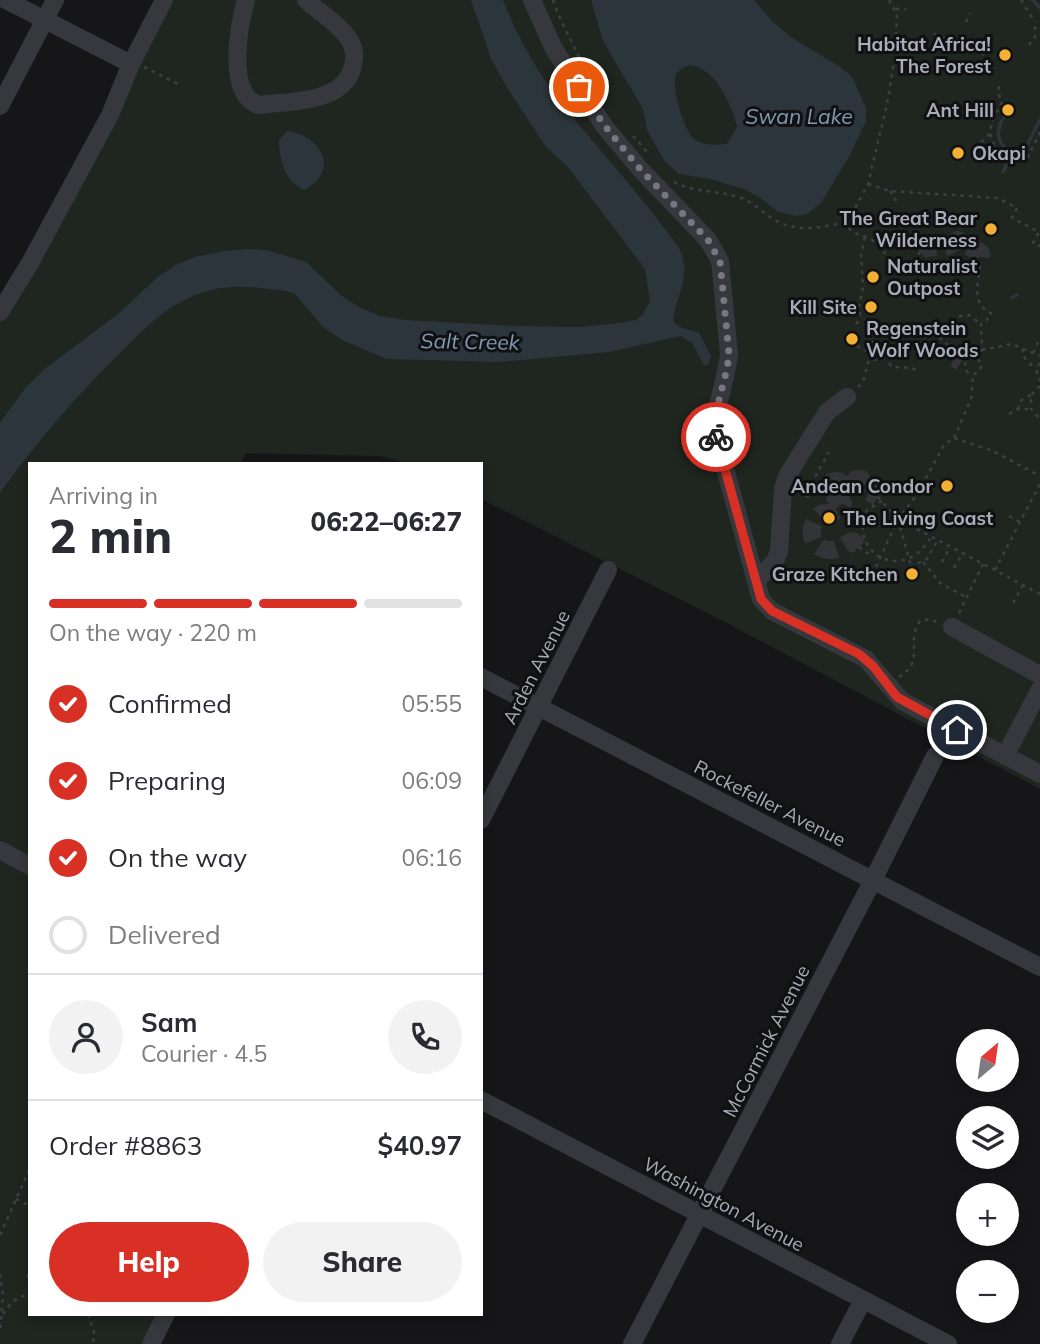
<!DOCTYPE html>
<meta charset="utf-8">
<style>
:root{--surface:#fff;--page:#f2f2f3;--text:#2b2b33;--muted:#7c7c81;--line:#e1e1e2;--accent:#d93025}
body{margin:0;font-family:Mulish,sans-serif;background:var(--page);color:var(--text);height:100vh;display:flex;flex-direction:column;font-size:26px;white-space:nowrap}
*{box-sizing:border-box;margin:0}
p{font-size:23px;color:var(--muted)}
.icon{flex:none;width:38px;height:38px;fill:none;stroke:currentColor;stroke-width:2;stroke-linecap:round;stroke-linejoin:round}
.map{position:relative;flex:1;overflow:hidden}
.side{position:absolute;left:28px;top:462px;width:455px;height:854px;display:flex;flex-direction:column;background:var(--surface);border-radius:0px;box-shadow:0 4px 10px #0003}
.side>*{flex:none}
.needle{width:46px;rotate:29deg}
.controls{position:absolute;left:956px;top:1029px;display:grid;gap:14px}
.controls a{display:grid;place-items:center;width:63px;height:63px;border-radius:50%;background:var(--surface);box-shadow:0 4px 10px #0003;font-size:35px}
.pin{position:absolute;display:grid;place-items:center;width:60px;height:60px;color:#fff;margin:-30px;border:4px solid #fff;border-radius:50%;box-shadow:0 2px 7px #0007}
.courier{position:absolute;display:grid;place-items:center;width:70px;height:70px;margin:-35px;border:5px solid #d93025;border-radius:50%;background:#fff;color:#222;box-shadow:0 2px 9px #0007}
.summary em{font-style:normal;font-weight:800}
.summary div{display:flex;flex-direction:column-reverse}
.summary{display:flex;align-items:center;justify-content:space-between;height:119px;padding:0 21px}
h1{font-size:46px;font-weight:800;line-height:52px}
.bar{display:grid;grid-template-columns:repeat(4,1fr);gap:10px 7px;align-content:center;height:84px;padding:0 21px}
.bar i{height:9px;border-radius:5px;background:var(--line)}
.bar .on{background:var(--accent)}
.bar p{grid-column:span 4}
.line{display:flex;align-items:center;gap:18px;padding:0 21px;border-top:2px solid var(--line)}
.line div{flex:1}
.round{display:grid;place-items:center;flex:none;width:74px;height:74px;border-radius:37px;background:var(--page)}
ol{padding:0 21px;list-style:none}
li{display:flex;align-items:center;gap:21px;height:77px}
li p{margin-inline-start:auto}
li .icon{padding:7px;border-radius:50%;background:var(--accent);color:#fff;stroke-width:4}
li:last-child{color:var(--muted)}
li i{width:38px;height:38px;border:4px solid var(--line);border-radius:50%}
.cta{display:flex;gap:14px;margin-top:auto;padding:14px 21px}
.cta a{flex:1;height:80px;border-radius:42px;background:var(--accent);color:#fff;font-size:28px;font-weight:800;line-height:80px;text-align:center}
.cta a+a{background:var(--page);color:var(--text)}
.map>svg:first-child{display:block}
.green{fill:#1e261f}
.water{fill:#2c353c;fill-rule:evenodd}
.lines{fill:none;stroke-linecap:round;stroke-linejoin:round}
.stream{stroke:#2c353c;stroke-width:3.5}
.minor-tunnel{stroke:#333438;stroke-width:18;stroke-dasharray:18 9;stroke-linecap:butt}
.path{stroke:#3d3f44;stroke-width:2.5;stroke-dasharray:3.5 5;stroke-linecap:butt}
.minor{stroke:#37383d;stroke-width:18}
.done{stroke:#757880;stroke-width:7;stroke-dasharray:0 12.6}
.route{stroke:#d93025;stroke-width:9}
.poi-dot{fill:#f2b134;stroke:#111113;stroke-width:2.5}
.labels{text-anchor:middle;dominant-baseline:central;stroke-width:6;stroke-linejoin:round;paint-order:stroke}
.poi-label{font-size:19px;font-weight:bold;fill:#a8adb8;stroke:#111113;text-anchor:end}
.street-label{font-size:19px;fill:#a8adb8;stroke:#111113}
.water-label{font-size:21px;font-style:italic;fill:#7f9bb3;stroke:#111113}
</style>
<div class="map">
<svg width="1040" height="1344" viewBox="0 0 1040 1344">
<rect width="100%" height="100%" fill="#161618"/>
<g class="green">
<path d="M168,0H1040V789L719,619L481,499V464H410L379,456L246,453L240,464H30V856L0,840V493L35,445L0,424V320Z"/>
<path d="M0,859L30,875V1314H160L144,1344H0Z"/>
</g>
<g class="water">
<path d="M471,0H503C517,35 535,69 558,99C591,141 628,180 660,223C668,234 681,247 683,259C689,283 672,304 674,322L680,327L699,333L711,356L708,365H704L692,343L681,336L609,352L499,362L387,359L344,341L323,327L294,293C259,286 222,282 189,298C160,311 140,333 118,355C74,398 36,443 0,493V423L26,387L47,367L118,314L159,276L176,265L195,257L224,251L247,249L266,250L287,256L306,262L343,297L361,308L380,316L405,320L517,326L581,327L620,323L636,320L643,314L650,301L645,269L568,167L546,147L508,89L492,61Z"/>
<path d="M591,0H754L773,22L791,37L839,66L852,77L866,108V121L849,157L821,203L807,214L796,216L778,212L759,197L744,189L710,179L679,174L665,162L647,130L643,109L603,41ZM689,65C715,67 732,104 737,127L727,144C715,145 704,146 694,139C684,131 671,88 676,75C678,70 684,67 689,65Z"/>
<path d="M287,131C321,135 341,171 304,190C285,182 279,159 279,140Z"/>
</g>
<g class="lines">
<g class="stream">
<path d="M1033,0L1040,8"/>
<path d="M1004,117C994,133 998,142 1011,155"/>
<path d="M1011,155L1023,153L1040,120"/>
<path d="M1003,172L1011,155"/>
<path d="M1012,298L1017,295"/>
</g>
<g class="minor-tunnel">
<path d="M920,252L924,248L948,246L957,240L981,253L980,266"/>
<path d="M955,358L961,362"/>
<path d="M859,547L853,541C845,543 840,550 832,550C809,551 806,526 821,514C830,511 839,514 843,503L839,498L829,492L827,487L831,482L837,481L845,486L852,484L856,479H861L868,491L878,497"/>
</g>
<g class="path">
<path d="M553,0L558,14L582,63"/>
<path d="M889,0L897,14L895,55L887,104L868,184L849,220L848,227C854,236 864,234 872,240C885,249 889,265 905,271L920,252"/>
<path d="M1021,0L1035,22"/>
<path d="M896,9H906"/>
<path d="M966,22L970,13"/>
<path d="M934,34L985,55L986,53"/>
<path d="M1029,45L1035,37V22"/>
<path d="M144,67L180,85"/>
<path d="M999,86L998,92L1002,102C1000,108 997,111 994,117C984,140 998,158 1022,161L1028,157L1040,132"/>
<path d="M983,102L984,107L993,116"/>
<path d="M990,134L982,141L984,145L992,147"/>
<path d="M633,136L647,152"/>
<path d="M674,182C695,193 716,190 738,197C750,200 760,210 770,217C794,234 822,228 848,221"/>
<path d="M868,184L890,191L998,198L1017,208L1012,218L1039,232L1033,243L1040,246"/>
<path d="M890,191L896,201"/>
<path d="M865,237L861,255L863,287L858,311C872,329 879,327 869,352"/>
<path d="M980,266C978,286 971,304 992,314"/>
<path d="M959,316L969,315L981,324"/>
<path d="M856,324L862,317"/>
<path d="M857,346L869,352V360"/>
<path d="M1023,349L1022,354L1027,361L1036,369"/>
<path d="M982,350L1012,344L1040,356"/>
<path d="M1033,353L1040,338"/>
<circle cx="973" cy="366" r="8"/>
<path d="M977,359L982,350L981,324L987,320L989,315"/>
<path d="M889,363L892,367L912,368L916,370"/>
<path d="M1040,363L1036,369L1040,381"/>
<path d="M1040,386L1031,395V409L1040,419"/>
<path d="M858,387L863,382L869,360C885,360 898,352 914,353L926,335C943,335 948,344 955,358"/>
<path d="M1018,409L1020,401L1031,395"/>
<path d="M1009,414L1018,409H1031"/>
<path d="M954,438L971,399L973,374"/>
<path d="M809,497L805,495L829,452"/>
<path d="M878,497L898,519L1040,594"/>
<path d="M882,501L867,510C847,553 904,585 931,537"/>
<path d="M1009,516L1020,522"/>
<path d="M898,519L912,570"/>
<path d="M859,547L866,553L873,552"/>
<path d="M923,562L941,584L966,597"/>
<path d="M942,562L950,547"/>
<path d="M876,567L898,519L916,496L944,445L954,438L993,451L1040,476"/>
<path d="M910,567L927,559L938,540"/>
<path d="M954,568L963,553"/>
<path d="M995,570L1040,484"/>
<path d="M1013,603L1023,585"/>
<path d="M959,613L983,564"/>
<path d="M899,677C926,661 905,642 920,621L930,619L939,623"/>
<path d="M16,1199L30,1206"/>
<path d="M0,1235L30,1168"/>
<path d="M30,1266L28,1275L30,1292"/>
<path d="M0,1274L3,1295L0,1331"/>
<path d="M3,1314C10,1303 17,1297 30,1294"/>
<path d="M88,1314L94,1332L93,1344"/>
</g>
<g class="minor">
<path d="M6,0L131,64"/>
<path d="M246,0C239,25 226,93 258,105C287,101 338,104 351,72C354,64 356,54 352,45C344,27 320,13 306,0"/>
<path d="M532,0L554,49L604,126L641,170L708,240L720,261L729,354C726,384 714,404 716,436L761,599L772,611L866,659L902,701L1040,774"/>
<path d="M0,106L55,0"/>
<path d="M0,312L30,263L110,115L131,64L164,0"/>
<path d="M757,580L775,561L779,551L783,489L787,476L827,412L847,397"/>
<path d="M952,627L1040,675"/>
<path d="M481,677L1040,967"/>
<path d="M1005,756L1040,689"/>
<path d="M481,820L608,570"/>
<path d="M0,850L30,866"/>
<path d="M481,1100L948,1344"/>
<path d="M151,1344L166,1314"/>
<path d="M632,1344L873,880L935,756"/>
<path d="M840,1344L863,1300"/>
</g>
</g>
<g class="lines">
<path class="done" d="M579,87L604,125L641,170L708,240L720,261L729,354C726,385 713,405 716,437"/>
<path class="route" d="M716,437L761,599L772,611L859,654L873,666L897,697L957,730"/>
</g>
<g class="poi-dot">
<circle cx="1005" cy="55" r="7"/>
<circle cx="1008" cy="110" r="7"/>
<circle cx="958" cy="153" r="7"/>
<circle cx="991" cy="229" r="7"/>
<circle cx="873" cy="277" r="7"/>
<circle cx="871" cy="307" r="7"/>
<circle cx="852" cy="339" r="7"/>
<circle cx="947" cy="486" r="7"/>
<circle cx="829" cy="518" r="7"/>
<circle cx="912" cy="574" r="7"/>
</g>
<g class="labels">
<g class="poi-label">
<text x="991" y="44">Habitat Africa!<tspan x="991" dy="22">The Forest</tspan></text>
<text x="994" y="110">Ant Hill</text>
<text x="972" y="153" text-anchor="start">Okapi</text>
<text x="977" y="218">The Great Bear<tspan x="977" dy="22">Wilderness</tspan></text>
<text x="887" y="266" text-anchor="start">Naturalist<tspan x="887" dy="22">Outpost</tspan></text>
<text x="857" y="307">Kill Site</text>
<text x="866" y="328" text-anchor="start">Regenstein<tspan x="866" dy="22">Wolf Woods</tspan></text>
<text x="933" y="486">Andean Condor</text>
<text x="843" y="518" text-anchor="start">The Living Coast</text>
<text x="898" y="574">Graze Kitchen</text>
</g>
<g class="street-label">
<text transform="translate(536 667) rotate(-63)">Arden Avenue</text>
<text transform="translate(770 803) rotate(27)">Rockefeller Avenue</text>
<text transform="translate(766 1041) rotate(-63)">McCormick Avenue</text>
<text transform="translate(724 1204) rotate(28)">Washington Avenue</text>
</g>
<g class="water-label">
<text x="799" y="116">Swan Lake</text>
<text transform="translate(470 341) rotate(1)">Salt Creek</text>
</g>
</g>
</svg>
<div class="controls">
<a><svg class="needle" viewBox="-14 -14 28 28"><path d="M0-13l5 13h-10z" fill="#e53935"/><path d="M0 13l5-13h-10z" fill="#7c7c81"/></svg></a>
<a><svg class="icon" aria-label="layers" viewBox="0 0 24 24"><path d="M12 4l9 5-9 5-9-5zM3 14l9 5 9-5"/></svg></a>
<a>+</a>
<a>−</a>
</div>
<div class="pin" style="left:579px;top:87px;background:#ea580c"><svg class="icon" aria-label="bag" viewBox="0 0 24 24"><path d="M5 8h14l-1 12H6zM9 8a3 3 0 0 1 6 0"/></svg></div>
<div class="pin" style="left:957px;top:730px;background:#1f2937"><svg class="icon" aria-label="home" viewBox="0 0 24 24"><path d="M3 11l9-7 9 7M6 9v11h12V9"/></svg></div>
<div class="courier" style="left:716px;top:437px"><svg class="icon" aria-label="bike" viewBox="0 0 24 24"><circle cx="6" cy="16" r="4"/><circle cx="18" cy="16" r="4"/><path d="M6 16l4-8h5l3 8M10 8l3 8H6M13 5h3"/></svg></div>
<section class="side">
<div class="summary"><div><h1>2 min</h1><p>Arriving in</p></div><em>06:22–06:27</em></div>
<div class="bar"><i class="on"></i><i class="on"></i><i class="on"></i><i></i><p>On the way · 220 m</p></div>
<ol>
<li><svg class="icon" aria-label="check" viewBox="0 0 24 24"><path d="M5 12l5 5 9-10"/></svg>Confirmed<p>05:55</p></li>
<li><svg class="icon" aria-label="check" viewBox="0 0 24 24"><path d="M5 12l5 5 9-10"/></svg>Preparing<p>06:09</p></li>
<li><svg class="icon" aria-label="check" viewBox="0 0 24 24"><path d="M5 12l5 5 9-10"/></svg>On the way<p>06:16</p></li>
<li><i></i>Delivered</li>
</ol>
<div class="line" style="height:126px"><a class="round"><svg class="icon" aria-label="person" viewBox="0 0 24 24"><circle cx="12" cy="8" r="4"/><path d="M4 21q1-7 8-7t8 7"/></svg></a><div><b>Sam</b><p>Courier · 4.5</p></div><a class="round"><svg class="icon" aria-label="phone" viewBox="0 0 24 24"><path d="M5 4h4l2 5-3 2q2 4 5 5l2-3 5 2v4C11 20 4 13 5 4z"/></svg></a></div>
<div class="line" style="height:91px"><div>Order #8863</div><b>$40.97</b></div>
<div class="cta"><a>Help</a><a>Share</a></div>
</section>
</div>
